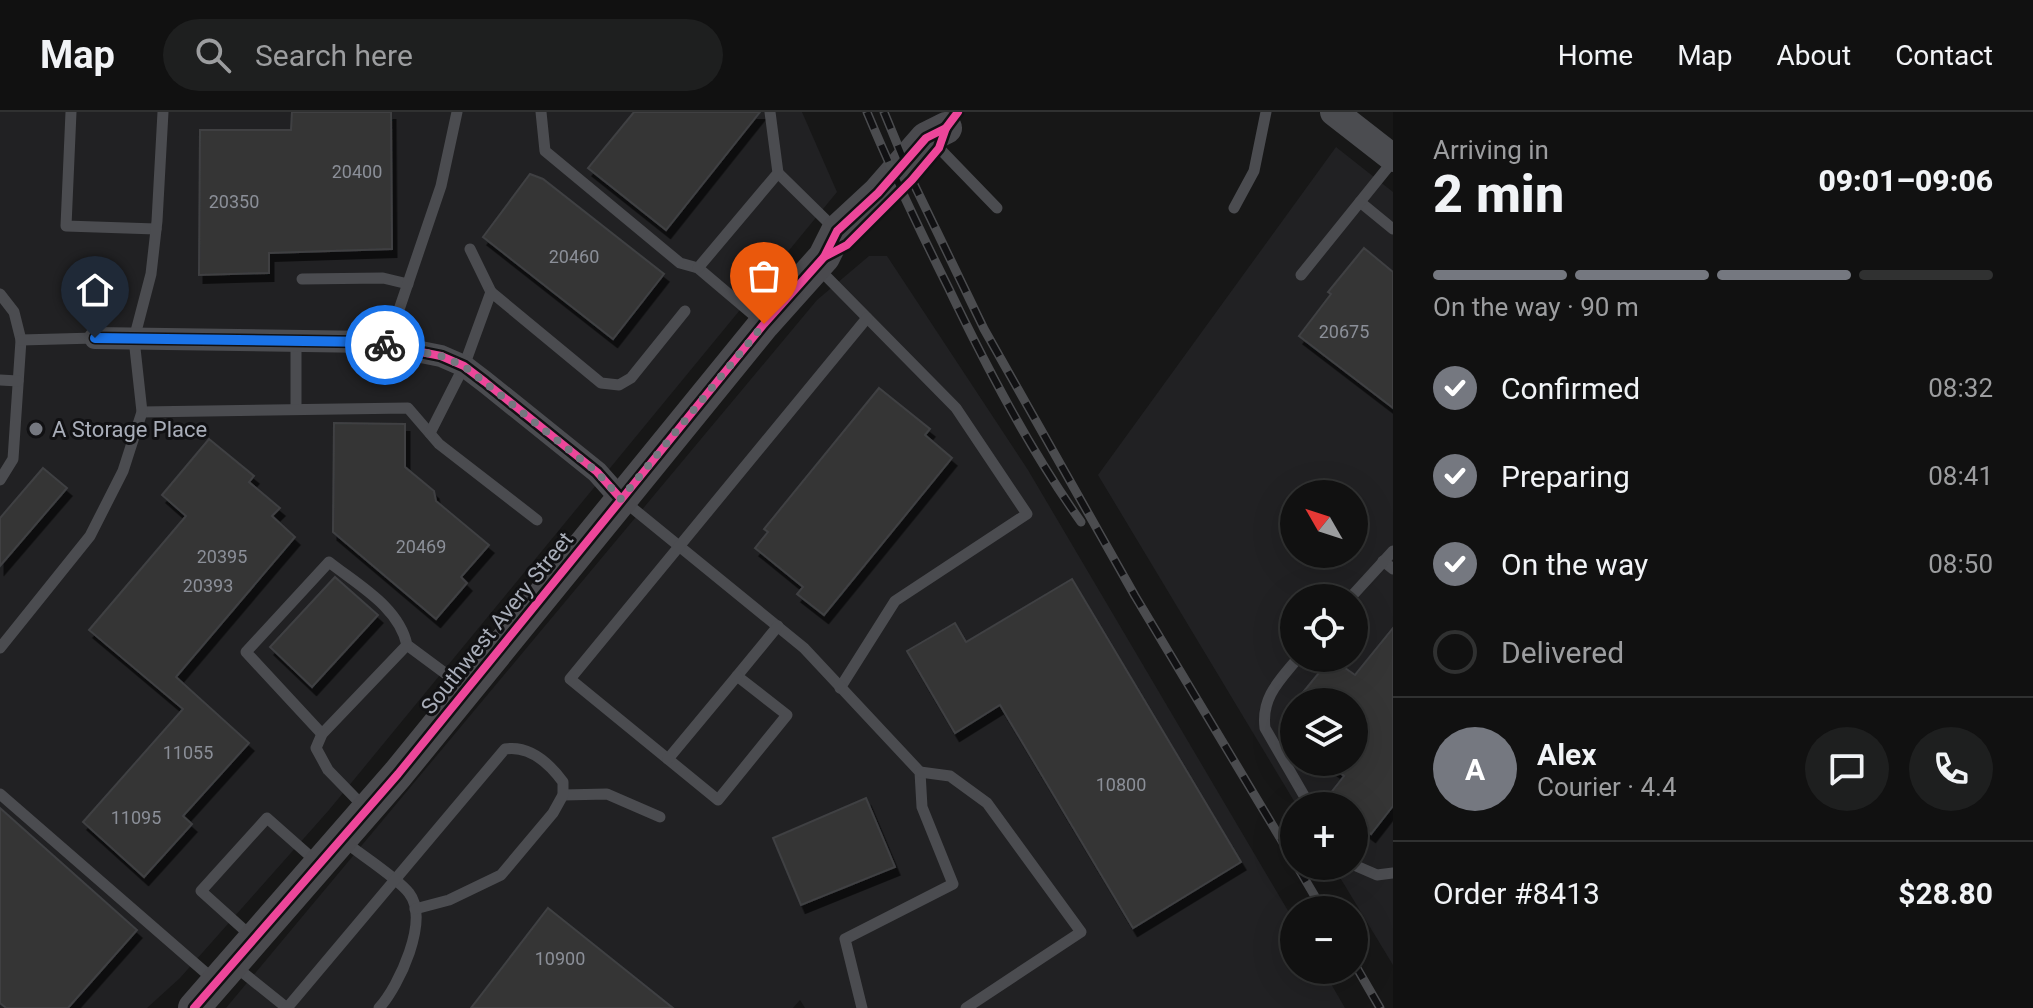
<!DOCTYPE html>
<meta charset="utf-8">
<style>
:root{--surface:#111;--page:#1e1f1f;--text:#f1f3f6;--muted:#9c9d9f;--line:#303131;--accent:#757880}
body{margin:0;font-family:Roboto,sans-serif;background:var(--page);color:var(--text);height:100vh;display:flex;flex-direction:column;font-size:30px;white-space:nowrap}
*{box-sizing:border-box;margin:0}
p{font-size:26px;color:var(--muted)}
.icon{flex:none;width:44px;height:44px;fill:none;stroke:currentColor;stroke-width:2;stroke-linecap:round;stroke-linejoin:round}
.map{position:relative;flex:1;overflow:hidden}
.side{display:flex;flex-direction:column;background:var(--surface);width:640px}
.side>*{flex:none}
.needle{width:52px;rotate:309deg}
.tools{position:absolute;left:1280px;top:368px;display:grid;gap:16px}
.tools a{display:grid;place-items:center;width:88px;height:88px;border-radius:50%;background:var(--surface);box-shadow:0 8px 32px #0002,0 0 0 2px var(--line);font-size:40px}
.pin{position:absolute;display:grid;place-items:center;width:68px;height:68px;color:#fff;margin:-82px -34px;border-radius:50% 50% 50% 0;rotate:-45deg;box-shadow:0 0 8px #0007}
.pin .icon{rotate:45deg}
.courier{position:absolute;display:grid;place-items:center;width:80px;height:80px;margin:-40px;border:6px solid #1a73e8;border-radius:50%;background:#fff;color:#222;box-shadow:0 2px 10px #0007}
.headline em{font-style:normal;font-weight:800}
.headline div{display:flex;flex-direction:column-reverse}
.headline{display:flex;align-items:center;justify-content:space-between;height:136px;padding:0 40px}
h1{font-size:52px;font-weight:800;line-height:60px}
.bar{display:grid;grid-template-columns:repeat(4,1fr);gap:12px 8px;align-content:center;height:96px;padding:0 40px}
.bar i{height:10px;border-radius:6px;background:var(--line)}
.bar .selected{background:var(--accent)}
.bar p{grid-column:span 4}
.line{display:flex;align-items:center;gap:20px;padding:0 40px;border-top:2px solid var(--line)}
.line div{flex:1}
.round{display:grid;place-items:center;flex:none;width:84px;height:84px;border-radius:42px;background:var(--page)}
ol{padding:0 40px;list-style:none}
li{display:flex;align-items:center;gap:24px;height:88px}
li p{margin-inline-start:auto}
li .icon{padding:8px;border-radius:50%;background:var(--accent);color:#fff;stroke-width:4}
li:last-child{color:var(--muted)}
li i{width:44px;height:44px;border:4px solid var(--line);border-radius:50%}
header{display:flex;align-items:center;gap:48px;box-sizing:border-box;height:112px;padding:0 40px;background:var(--surface);border-bottom:2px solid var(--line)}
header strong{font-size:38px}
nav{display:flex;gap:44px;margin-inline-start:auto;font-size:28px}
.search{width:560px;height:72px;background:var(--page);display:flex;align-items:center;gap:20px;box-sizing:border-box;padding:0 28px;border-radius:44px;color:var(--muted);font-size:30px}
main{display:flex;flex:1;min-height:0}
.map>svg:first-child{display:block}
.built{fill:#212123;fill-rule:evenodd}
.building{fill:#353536;stroke:#3f4043;stroke-width:2;filter:url(#shadow)}
.lines{fill:none;stroke-linecap:round;stroke-linejoin:round}
.service{stroke:#4b4c50;stroke-width:11}
.minor{stroke:#4b4c50;stroke-width:22}
.tertiary{stroke:#4b4c50;stroke-width:28}
.secondary{stroke:#4a4a4e;stroke-width:32}
.rail-casing{stroke:#4b4c4f;stroke-width:9}
.rail{stroke:#111113;stroke-width:6;stroke-dasharray:18;stroke-linecap:butt}
.cycleway-casing{stroke:#111113;stroke-width:13}
.cycleway{stroke:#ed469a;stroke-width:8}
.done{stroke:#757880;stroke-width:8;stroke-dasharray:0 14.4}
.route{stroke:#1a73e8;stroke-width:10}
.poi-dot{fill:#757880;stroke:#111113;stroke-width:3}
.labels{text-anchor:middle;dominant-baseline:central;stroke-width:6;stroke-linejoin:round;paint-order:stroke}
.number-label{font-size:18px;fill:#8b8f98}
.poi-label{font-size:22px;fill:#a8adb8;stroke:#111113;text-anchor:start}
.street-label{font-size:22px;fill:#a8adb8;stroke:#111113}
</style>
<header>
<strong>Map</strong>
<div class="search"><svg class="icon" aria-label="search" viewBox="0 0 24 24"><circle cx="10" cy="10" r="6"/><path d="M15 15l6 6"/></svg>Search here</div>
<nav><a>Home</a><a>Map</a><a>About</a><a>Contact</a></nav>
</header>
<main>
<div class="map">
<svg width="1393" height="896" viewBox="0 0 1393 896">
<defs>
<filter id="shadow"><feDropShadow dx="4.5" dy="8" stdDeviation="0" flood-color="#0009"/></filter>
</defs>
<rect width="100%" height="100%" fill="#171717"/>
<g class="built">
<path d="M0,0H802L837,80L329,698L180,866L147,896H0Z"/>
<path d="M1336,35L1393,80V853L1333,754H1354V694H1297L1098,363ZM1294,382H1354V442H1294ZM1294,486H1354V546H1294ZM1294,590H1354V650H1294Z"/>
<path d="M869,144H887L1028,358L1294,809V858H1323L1345,896H805L800,888L793,896H226L817,188Z"/>
</g>
<g class="building">
<path d="M292,0H391L392,137L269,141V161L199,163L200,18H291Z"/>
<path d="M634,0H760L666,118L588,56Z"/>
<path d="M530,62L543,67L664,162L613,227L483,125Z"/>
<path d="M1364,136L1393,160V296L1299,224L1331,182L1328,180Z"/>
<path d="M879,276L930,317L925,323L952,346L824,503L797,482L803,475L755,436L768,420L764,417Z"/>
<path d="M334,311L405,312V355L434,379L436,389L489,433L461,465L467,471L436,507L333,420Z"/>
<path d="M209,327L254,364L249,370L280,396L272,404L295,425L176,565L249,631L183,704L192,712L144,765L83,710L183,597L89,518L186,404L162,383Z"/>
<path d="M43,356L67,376L0,454V406Z"/>
<path d="M335,465L378,503L312,575L270,535Z"/>
<path d="M1072,467L1241,750L1133,816L1000,593L955,621L907,539L955,511L966,530Z"/>
<path d="M1393,516V694L1371,722L1354,709V694H1336L1326,687L1344,664L1325,650H1354V590H1295L1331,546L1355,563Z"/>
<path d="M866,686L895,755L801,793L773,726Z"/>
<path d="M0,696L137,818L68,896H6L0,891Z"/>
<path d="M548,796L673,896H471Z"/>
</g>
<g class="lines">
<g class="service">
<path d="M71,0L66,114L156,117"/>
<path d="M541,0L545,39L680,151L698,156L763,211"/>
<path d="M939,36L997,96"/>
<path d="M778,61L834,116"/>
<path d="M1360,90L1393,117"/>
<path d="M1234,96L1254,59L1266,0"/>
<path d="M470,137L491,180"/>
<path d="M698,156L778,61L770,0"/>
<path d="M819,157L956,296L1027,402L895,489L840,576"/>
<path d="M1301,163L1393,49"/>
<path d="M302,167L383,166L408,172"/>
<path d="M0,182L14,200L21,228L13,347L0,368"/>
<path d="M21,228L95,226"/>
<path d="M387,233L441,74L457,0"/>
<path d="M0,268L18,269"/>
<path d="M296,297V230"/>
<path d="M142,300L408,296L439,332L537,408"/>
<path d="M430,321L464,254L491,180L601,271L619,273L631,266L685,199"/>
<path d="M625,390L804,536L920,660L922,695L953,772L845,827L862,896"/>
<path d="M1383,449L1393,457"/>
<path d="M1350,486L1393,439"/>
<path d="M778,514L737,564L787,603L718,688L570,567L867,206"/>
<path d="M0,536L90,424L123,359L142,300L134,227L151,162L157,109L163,0"/>
<path d="M1298,546C1280,568 1261,585 1265,616L1310,694"/>
<path d="M322,622L246,540L329,450C358,473 399,495 407,533L465,576"/>
<path d="M668,647L737,564"/>
<path d="M920,660L950,664L987,691L1081,820L966,896"/>
<path d="M0,682L214,868"/>
<path d="M563,683L607,682L660,705"/>
<path d="M364,695L328,658L316,636L322,622L407,533"/>
<path d="M345,730C360,742 399,767 409,781C430,808 399,874 379,896"/>
<path d="M1354,753L1377,763L1393,761"/>
<path d="M251,824L201,779L267,706L319,752"/>
<path d="M236,855L287,896"/>
<path d="M287,896L505,637C530,633 549,651 563,670V683L553,701L501,763L449,788L415,797"/>
</g>
<path class="minor" d="M95,226L371,230L441,244L464,254L485,270L597,360L621,387"/>
<path class="tertiary" d="M1334,0L1393,46"/>
<path class="secondary" d="M194,896L398,662L764,212L824,145L837,119L878,81L926,26L946,16"/>
<defs>
<g id="rail">
<path d="M867,0C892,60 920,119 949,177C988,258 1029,336 1081,410"/>
<path d="M884,0L912,68L984,217L1135,484L1294,749"/>
<path d="M1297,754L1323,798"/>
<path d="M1354,851L1380,896"/>
</g>
</defs>
<use href="#rail" class="rail-casing"/>
<use href="#rail" class="rail"/>
<defs>
<g id="cycleway">
<path d="M824,145L847,133L912,68L939,36L946,16L958,0"/>
<path d="M95,226L371,230L441,244L464,254L485,270L597,360L621,387"/>
<path d="M194,896L398,662L764,212L824,145L837,119L878,81L926,26L946,16"/>
</g>
</defs>
<use href="#cycleway" class="cycleway-casing"/>
<use href="#cycleway" class="cycleway"/>
</g>
<g class="lines">
<path class="done" d="M385,233L441,244L464,254L597,360L621,387L764,212"/>
<path class="route" d="M95,226L371,230L385,233"/>
</g>
<circle class="poi-dot" cx="36" cy="317" r="8"/>
<g class="labels">
<g class="number-label">
<text x="357" y="59">20400</text>
<text x="234" y="89">20350</text>
<text x="574" y="144">20460</text>
<text x="1344" y="219">20675</text>
<text x="421" y="434">20469</text>
<text x="222" y="444">20395</text>
<text x="208" y="473">20393</text>
<text x="188" y="640">11055</text>
<text x="1121" y="672">10800</text>
<text x="136" y="705">11095</text>
<text x="560" y="846">10900</text>
</g>
<g class="poi-label">
<text x="52" y="317">A Storage Place</text>
</g>
<g class="street-label">
<text transform="translate(497 511) rotate(-51)">Southwest Avery Street</text>
</g>
</g>
</svg>
<div class="tools">
<a><svg class="needle" viewBox="-14 -14 28 28"><path d="M0-13l5 13h-10z" fill="#e53935"/><path d="M0 13l5-13h-10z" fill="#9c9d9f"/></svg></a>
<a><svg class="icon" aria-label="locate" viewBox="0 0 24 24"><circle cx="12" cy="12" r="6"/><path d="M12 2v4M12 18v4M2 12h4M18 12h4"/></svg></a>
<a><svg class="icon" aria-label="layers" viewBox="0 0 24 24"><path d="M12 4l9 5-9 5-9-5zM3 14l9 5 9-5"/></svg></a>
<a>+</a>
<a>−</a>
</div>
<div class="pin" style="left:764px;top:212px;background:#ea580c"><svg class="icon" aria-label="bag" viewBox="0 0 24 24"><path d="M5 8h14l-1 12H6zM9 8a3 3 0 0 1 6 0"/></svg></div>
<div class="pin" style="left:95px;top:226px;background:#1f2937"><svg class="icon" aria-label="home" viewBox="0 0 24 24"><path d="M3 11l9-7 9 7M6 9v11h12V9"/></svg></div>
<div class="courier" style="left:385px;top:233px"><svg class="icon" aria-label="bike" viewBox="0 0 24 24"><circle cx="6" cy="16" r="4"/><circle cx="18" cy="16" r="4"/><path d="M6 16l4-8h5l3 8M10 8l3 8H6M13 5h3"/></svg></div>
</div>
<section class="side">
<div class="headline"><div><h1>2 min</h1><p>Arriving in</p></div><em>09:01–09:06</em></div>
<div class="bar"><i class="selected"></i><i class="selected"></i><i class="selected"></i><i></i><p>On the way · 90 m</p></div>
<ol>
<li><svg class="icon" aria-label="check" viewBox="0 0 24 24"><path d="M5 12l5 5 9-10"/></svg>Confirmed<p>08:32</p></li>
<li><svg class="icon" aria-label="check" viewBox="0 0 24 24"><path d="M5 12l5 5 9-10"/></svg>Preparing<p>08:41</p></li>
<li><svg class="icon" aria-label="check" viewBox="0 0 24 24"><path d="M5 12l5 5 9-10"/></svg>On the way<p>08:50</p></li>
<li><i></i>Delivered</li>
</ol>
<div class="line" style="height:144px"><b class="round" style="background:var(--accent);color:#fff">A</b><div><b>Alex</b><p>Courier · 4.4</p></div><a class="round"><svg class="icon" aria-label="chat" viewBox="0 0 24 24"><path d="M4 5h16v11H9l-5 4z"/></svg></a><a class="round"><svg class="icon" aria-label="phone" viewBox="0 0 24 24"><path d="M5 4h4l2 5-3 2q2 4 5 5l2-3 5 2v4C11 20 4 13 5 4z"/></svg></a></div>
<div class="line" style="height:104px"><div>Order #8413</div><b>$28.80</b></div>
</section>
</main>
